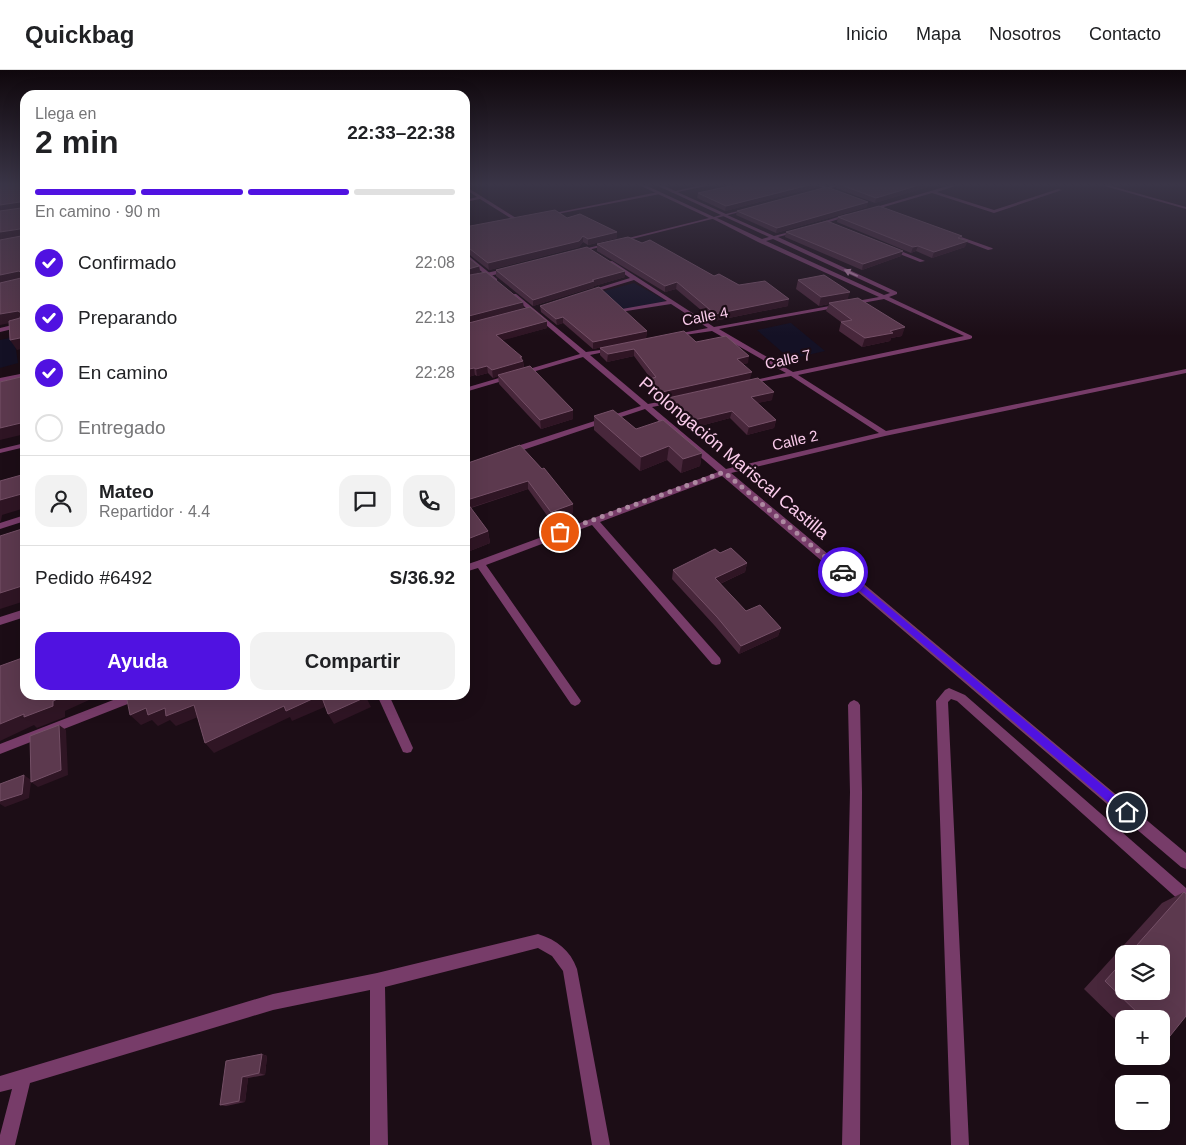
<!DOCTYPE html>
<html lang="es">
<meta charset="utf-8">
<style>
:root{--surface:#fff;--page:#f2f2f2;--text:#202124;--muted:#757577;--line:#e0e0e0;--accent:#5012e1}
body{margin:0;font-family:Arial,sans-serif;background:var(--page);color:var(--text);height:100vh;display:flex;flex-direction:column;font-size:19px;white-space:nowrap}
*{box-sizing:border-box;margin:0}
p{font-size:16px;color:var(--muted)}
.icon{flex:none;width:28px;height:28px;fill:none;stroke:currentColor;stroke-width:2;stroke-linecap:round;stroke-linejoin:round}
.map{position:relative;flex:1;overflow:hidden}
.details{position:absolute;left:20px;top:20px;width:450px;height:610px;display:flex;flex-direction:column;background:var(--surface);border-radius:15px;box-shadow:0 5px 20px #0002}
.details>*{flex:none}
.buttons{position:absolute;left:1115px;top:875px;display:grid;gap:10px}
.buttons a{display:grid;place-items:center;width:55px;height:55px;border-radius:10px;background:var(--surface);box-shadow:0 5px 20px #0002;font-size:25px}
.pin{position:absolute;display:grid;place-items:center;width:42px;height:42px;color:#fff;margin:-21px;border:2px solid #fff;border-radius:50%;box-shadow:0 1px 5px #0007}
.courier{position:absolute;display:grid;place-items:center;width:50px;height:50px;margin:-25px;border:4px solid #5012e1;border-radius:50%;background:#fff;color:#222;box-shadow:0 1px 6px #0007}
.head em{font-style:normal;font-weight:600}
.head div{display:flex;flex-direction:column-reverse}
.head{display:flex;align-items:center;justify-content:space-between;height:85px;padding:0 15px}
h1{font-size:32px;font-weight:600;line-height:38px}
.bar{display:grid;grid-template-columns:repeat(4,1fr);gap:8px 5px;align-content:center;height:60px;padding:0 15px}
.bar i{height:6px;border-radius:4px;background:var(--line)}
.bar .active{background:var(--accent)}
.bar p{grid-column:span 4}
.line{display:flex;align-items:center;gap:12px;padding:0 15px;border-top:1px solid var(--line)}
.line div{flex:1}
.round{display:grid;place-items:center;flex:none;width:52px;height:52px;border-radius:15px;background:var(--page)}
ol{padding:0 15px;list-style:none}
li{display:flex;align-items:center;gap:15px;height:55px}
li p{margin-inline-start:auto}
li .icon{padding:5px;border-radius:50%;background:var(--accent);color:#fff;stroke-width:4}
li:last-child{color:var(--muted)}
li i{width:28px;height:28px;border:2px solid var(--line);border-radius:50%}
.button{display:flex;gap:10px;margin-top:auto;padding:10px 15px}
.button a{flex:1;height:58px;border-radius:15px;background:var(--accent);color:#fff;font-size:20px;font-weight:600;line-height:58px;text-align:center}
.button a+a{background:var(--page);color:var(--text)}
header{display:flex;align-items:center;gap:30px;box-sizing:border-box;height:70px;padding:0 25px;background:var(--surface);border-bottom:1px solid var(--line)}
header strong{font-size:24px}
nav{display:flex;gap:28px;margin-inline-start:auto;font-size:18px}
.map>svg:first-child{display:block}
.green{fill:#141125}
.lines{fill:none;stroke-linecap:round;stroke-linejoin:round}
.minor{fill:#773c69;fill-rule:evenodd}
.tertiary{fill:#773c69;fill-rule:evenodd}
.wall{fill:#48273b;fill-rule:evenodd}
.shaded-wall{fill:#2f1524}
.building{fill:#5c394e;stroke:#755067}
.oneway{fill:#b984aa}
.route{fill:#5012e1}
.done{stroke:#ad89a1;stroke-width:5;stroke-dasharray:0 9}
.labels{text-anchor:middle;dominant-baseline:central;stroke-width:4.5;stroke-linejoin:round;paint-order:stroke}
.far-street-label{font-size:15px;fill:#fbccec;stroke:#1c0d16}
.street-label{font-size:18px;fill:#fbccec;stroke:#1c0d16}
</style>
<header>
<strong>Quickbag</strong>
<nav><a>Inicio</a><a>Mapa</a><a>Nosotros</a><a>Contacto</a></nav>
</header>
<div class="map">
<svg width="1186" height="1075" viewBox="0 0 1186 1075">
<rect width="100%" height="100%" fill="#1c0d16"/>
<g class="green">
<path d="M634,213L665,230L664,233L613,241L589,225Z"/>
<path d="M790,253H791L825,281L790,289L757,260Z"/>
<path d="M14,267L18,293L0,298V270Z"/>
</g>
<g class="lines">
<g class="minor">
<path d="M702,115H711L673,123L671,122Z"/>
<path d="M816,115H822L838,122L834,123Z"/>
<path d="M951,115H958L937,122L994,140L1058,119L1062,120L994,143L932,123L870,141L866,140Z"/>
<path d="M1101,115H1108L1186,137V139Z"/>
<path d="M465,116L521,151L517,152L480,129L465,132V130L477,127L465,119Z"/>
<path d="M658,122L660,124L547,146L545,145Z"/>
<path d="M725,144L774,166L801,159V161L778,167L897,222V224L889,227L972,266V268L970,269L798,305L886,361L1186,299V303L885,366L731,403L1186,783V799L1181,797L722,406L600,452L720,588L721,591L720,594L716,595L712,594L592,455L486,495L579,628L581,631L579,634L575,636L571,634L478,498L465,502V495L477,491L718,402L645,339L514,383H508V379L641,336L583,287L465,322V318L580,284L512,226V224H516L586,282L614,278V280L590,285L648,334L684,327V331L652,337L726,399L879,363L791,306L747,314V312L786,303L712,261L671,267V265L708,258L671,234L620,242V240L622,239L667,231L634,210L588,224L585,222L630,208L607,192L612,191L714,257L879,227L758,172L711,148L715,147L762,169L769,167L723,146ZM773,169L890,223L884,225L766,171ZM884,229L964,266L793,302L719,259Z"/>
<path d="M847,144L851,145L817,156L813,155Z"/>
<path d="M950,163L992,178L993,179L988,180L948,165Z"/>
<path d="M887,177H891L925,191L920,192L887,179Z"/>
<path d="M465,183L497,209V211H493L465,188Z"/>
<path d="M25,252V256L0,262V258Z"/>
<path d="M25,373V377L0,383V379Z"/>
<path d="M25,445V451L0,459V453Z"/>
<path d="M25,539V547L0,555V547Z"/>
<path d="M949,618L965,625L1186,818V834L1181,832L957,631L951,629L948,632L969,1075H951L936,631L945,620Z"/>
<path d="M126,625H145L143,628L0,684V674Z"/>
<path d="M377,625H389L413,678L411,682L407,683L403,682Z"/>
<path d="M854,630L858,632L860,635L862,722L860,1075H842L850,722L848,635L850,632Z"/>
<path d="M538,864C557,870 570,880 577,899L610,1075H592L563,901L552,886L538,878L385,917L388,1075H370V920L273,940L30,1013L15,1075H0V1065L12,1019L0,1022V1006L273,924L377,903Z"/>
</g>
<g class="tertiary">
<path d="M639,115H645L714,147L721,145L656,115H662L726,144L750,138L752,139L576,183V181L709,148Z"/>
<path d="M834,115H841L817,122L815,121Z"/>
<path d="M508,198L511,200L510,201L465,212V208Z"/>
<path d="M25,303V307L0,312V308Z"/>
</g>
</g>
<g class="wall">
<path d="M734,115H818L817,117L725,141L697,128L698,123Z"/>
<path d="M837,115H934L875,133L836,118Z"/>
<path d="M867,137L776,163L736,145L737,141Z"/>
<path d="M838,147L962,166L961,169L965,177L932,188L916,181L911,183L837,152Z"/>
<path d="M567,148L617,168L588,175L583,172L579,177L489,200L466,182H465V157Z"/>
<path d="M786,162L903,181L901,186L862,200L785,167Z"/>
<path d="M597,174L714,206L739,215L788,236L714,251L676,219L665,222L597,181Z"/>
<path d="M465,185L479,196L480,202L467,206L524,239L547,251V258L502,270L523,291L524,297L573,340V349L541,359L499,314L498,306L493,308L488,303L477,306L475,305L465,308Z"/>
<path d="M496,200L625,201V207L594,216V217L533,236L496,206Z"/>
<path d="M798,210L848,230L902,266L891,268L890,271L862,277L839,261L841,252L826,241L829,234L819,236L796,219Z"/>
<path d="M540,236L647,261L646,268L593,279L563,253L557,255L541,242Z"/>
<path d="M696,272L748,293L743,294L750,309L661,329L649,317L650,309H651L634,286L607,292L600,285V278Z"/>
<path d="M668,328L772,330L757,333L776,350L774,358L747,365L730,348L689,359L667,336Z"/>
<path d="M594,346L636,359L702,383L700,396L681,403L667,390L640,401L594,360Z"/>
<path d="M520,375L573,434V443L551,451L528,419L471,438L488,461L490,473L465,483V394Z"/>
<path d="M720,483L747,493L745,502L720,514L746,541L781,558L778,566L739,584L715,556L672,509L673,500Z"/>
<path d="M1184,822L1166,971L1161,972V949H1124V958L1084,919L1162,833ZM1124,884H1161L1124,921Z"/>
<path d="M262,984L267,986L265,1005L248,1008L245,1032L226,1036L220,1035Z"/>
</g>
<g class="shaded-wall">
<path d="M809,115H818L817,117L725,141L726,136Z"/>
<path d="M920,115H934L875,133L876,128Z"/>
<path d="M20,132L25,140L0,144V135Z"/>
<path d="M868,132L867,137L776,163L777,158Z"/>
<path d="M20,159L25,167L0,171V162Z"/>
<path d="M617,162V168L588,175V169Z"/>
<path d="M583,166V172L579,177L489,200L488,193Z"/>
<path d="M968,171L965,177L932,188L934,182Z"/>
<path d="M918,176L916,181L911,183L913,177Z"/>
<path d="M903,181L901,186L862,200L863,194Z"/>
<path d="M479,196L480,202L465,206V200Z"/>
<path d="M19,201L25,210L0,215V205Z"/>
<path d="M625,201V207L594,216V217L533,236V230L592,210Z"/>
<path d="M677,212L676,219L665,222V216Z"/>
<path d="M850,222L847,231L829,233V234L819,236L821,227Z"/>
<path d="M789,229L788,236L714,251L715,244Z"/>
<path d="M523,232L524,239L465,254V247Z"/>
<path d="M18,241L25,250L0,255V244Z"/>
<path d="M563,247V253L557,255L556,249Z"/>
<path d="M547,251V258L497,272L496,265Z"/>
<path d="M905,257L902,266L891,268L890,271L862,277L865,268L890,261Z"/>
<path d="M647,261L646,268L593,279V272Z"/>
<path d="M25,267V278L17,280L10,270Z"/>
<path d="M634,279V286L607,292L608,284Z"/>
<path d="M749,286L748,293L736,296L737,289Z"/>
<path d="M522,287V291H523L524,298L493,308L492,300Z"/>
<path d="M487,296L488,303L477,306L476,299Z"/>
<path d="M474,298L475,305L465,308V300Z"/>
<path d="M752,302L750,309L661,329L662,322Z"/>
<path d="M774,322L772,330L750,335L751,327Z"/>
<path d="M573,340V349L541,359L540,350Z"/>
<path d="M732,341L730,348L689,359L690,351Z"/>
<path d="M776,350L774,358L747,365L749,357Z"/>
<path d="M25,352V364L0,370V358Z"/>
<path d="M669,376L667,390L640,401L641,387Z"/>
<path d="M702,383L700,396L681,403L683,389Z"/>
<path d="M528,411V419L469,438L467,430Z"/>
<path d="M25,423V438L2,445L1,451L0,452V430Z"/>
<path d="M573,434V443L551,451V442Z"/>
<path d="M488,461L490,473L465,483V470Z"/>
<path d="M747,493L745,502L713,517L715,508Z"/>
<path d="M25,514V531L0,539V523Z"/>
<path d="M781,558L778,566L739,584L741,576Z"/>
<path d="M66,625H100L65,641V647L37,658L34,655L0,671V654Z"/>
<path d="M321,625L327,636L292,651L290,647L214,683L205,673L284,636Z"/>
<path d="M365,625L371,637L334,654L328,644Z"/>
<path d="M194,635L203,645L176,656L170,650L158,656L152,650L141,655L130,645L146,638H165Z"/>
<path d="M59,655L66,660L68,705L38,717L31,712L29,728L5,737L0,734V731L24,705L31,710Z"/>
<path d="M262,984L267,986L265,1005L259,1003Z"/>
<path d="M242,1007L248,1008L245,1032L239,1031Z"/>
</g>
<g class="building">
<path d="M0,115H25V267L10,270L9,251L20,248L21,243L18,241L0,244V213L21,208V203L19,201L0,205V170L21,166L22,161L20,159L0,162V141L21,138L22,134L20,132L0,135Z"/>
<path d="M734,115H809L726,136L698,123Z"/>
<path d="M841,115H919L876,128Z"/>
<path d="M827,117L868,132L777,158L737,141Z"/>
<path d="M879,136L962,166L958,168L968,171L934,182L918,176L913,177L838,147Z"/>
<path d="M555,140L567,148L580,144L617,162L588,169L583,166L579,171L488,193L465,175V157Z"/>
<path d="M827,151L903,181L863,194L786,162Z"/>
<path d="M628,167L642,173L650,170L714,206L719,204L739,215L765,211L789,229L715,244L677,212L665,216L597,174Z"/>
<path d="M587,177L625,201L592,210L594,211L533,230L496,200Z"/>
<path d="M465,185L479,196L465,200Z"/>
<path d="M486,202L523,232L465,247V206Z"/>
<path d="M824,205L850,222L821,227L798,210Z"/>
<path d="M599,217L647,261L593,272L563,247L556,249L540,236Z"/>
<path d="M858,228L905,257L890,261L893,263L865,268L841,252L852,250L829,233Z"/>
<path d="M530,237L547,251L496,265L522,287H520L523,291L492,300L487,296L476,299L474,298L465,300V254Z"/>
<path d="M684,261L696,272L726,266L749,286L737,289L752,302L662,322L650,309L656,307L634,279L608,284L600,278Z"/>
<path d="M530,296L573,340L540,350L498,305Z"/>
<path d="M25,306V352L0,358V312Z"/>
<path d="M758,308L774,322L751,327L776,350L749,357L732,341L690,351L668,328Z"/>
<path d="M613,340L636,359L663,350L702,383L683,389L669,376L641,387L594,346Z"/>
<path d="M520,375L542,399L544,398L573,434L551,442L528,411L467,430L465,428V394Z"/>
<path d="M25,404V423L0,430V411Z"/>
<path d="M465,430L488,461L465,470Z"/>
<path d="M25,458V515L0,523V466Z"/>
<path d="M731,478L747,493L715,508L746,541L760,535L781,558L741,576L717,547L673,500L715,479L720,483Z"/>
<path d="M25,587V625H66L53,631V636L24,647V644L0,654V596Z"/>
<path d="M126,625H365L366,627L328,644L321,625L286,641L284,636L205,673L194,635L166,646L165,638L148,645L146,638L130,645Z"/>
<path d="M59,655L61,700L31,712L30,666Z"/>
<path d="M24,705L22,724L0,731V714Z"/>
<path d="M1184,822L1186,824V946L1166,971L1161,966V949H1144L1105,911L1124,890V921H1161V884H1129Z"/>
<path d="M262,984L259,1003L242,1007L239,1031L220,1035L226,991Z"/>
</g>
<defs><path id="oneway-solid" d="M-6-.8H1V-3.2L6.5 0L1 3.2V.8H-6Z" transform="scale(1.25)"/></defs>
<use class="oneway" href="#oneway-solid" transform="translate(851 203) rotate(-155)"/>
<linearGradient id="sky" x2="0" y2="1"><stop stop-color="#0f070c"/><stop offset="0.43" stop-color="#3a3547"/><stop offset="1" stop-color="#3a3547" stop-opacity="0"/></linearGradient>
<rect width="1186" height="266" fill="url(#sky)"/>
<path class="route" d="M843,499L1130,738L1132,742L1130,745H1123L840,504V500Z"/>
<g class="lines">
<path class="done" d="M560,462L724,402L843,502"/>
</g>
<g class="labels">
<g class="far-street-label">
<text transform="translate(705 246) rotate(-11)">Calle 4</text>
<text transform="translate(788 289) rotate(-12)">Calle 7</text>
<text transform="translate(795 370) rotate(-13)">Calle 2</text>
</g>
<g class="street-label">
<text transform="translate(734 388) rotate(40)">Prolongación Mariscal Castilla</text>
</g>
</g>
</svg>
<div class="buttons">
<a><svg class="icon" aria-label="layers" viewBox="0 0 24 24"><path d="M12 4l9 5-9 5-9-5zM3 14l9 5 9-5"/></svg></a>
<a>+</a>
<a>−</a>
</div>
<div class="pin" style="left:560px;top:462px;background:#ea580c"><svg class="icon" aria-label="bag" viewBox="0 0 24 24"><path d="M5 8h14l-1 12H6zM9 8a3 3 0 0 1 6 0"/></svg></div>
<div class="pin" style="left:1127px;top:742px;background:#1f2937"><svg class="icon" aria-label="home" viewBox="0 0 24 24"><path d="M3 11l9-7 9 7M6 9v11h12V9"/></svg></div>
<div class="courier" style="left:843px;top:502px"><svg class="icon" aria-label="car" viewBox="0 0 24 24"><path d="M5 17H2v-5l4-1 3-4h7l3 4 3 1v5h-3M9 17h6M6 11h13"/><circle cx="7" cy="17" r="2"/><circle cx="17" cy="17" r="2"/></svg></div>
<section class="details">
<div class="head"><div><h1>2 min</h1><p>Llega en</p></div><em>22:33–22:38</em></div>
<div class="bar"><i class="active"></i><i class="active"></i><i class="active"></i><i></i><p>En camino · 90 m</p></div>
<ol>
<li><svg class="icon" aria-label="check" viewBox="0 0 24 24"><path d="M5 12l5 5 9-10"/></svg>Confirmado<p>22:08</p></li>
<li><svg class="icon" aria-label="check" viewBox="0 0 24 24"><path d="M5 12l5 5 9-10"/></svg>Preparando<p>22:13</p></li>
<li><svg class="icon" aria-label="check" viewBox="0 0 24 24"><path d="M5 12l5 5 9-10"/></svg>En camino<p>22:28</p></li>
<li><i></i>Entregado</li>
</ol>
<div class="line" style="height:90px"><a class="round"><svg class="icon" aria-label="person" viewBox="0 0 24 24"><circle cx="12" cy="8" r="4"/><path d="M4 21q1-7 8-7t8 7"/></svg></a><div><b>Mateo</b><p>Repartidor · 4.4</p></div><a class="round"><svg class="icon" aria-label="chat" viewBox="0 0 24 24"><path d="M4 5h16v11H9l-5 4z"/></svg></a><a class="round"><svg class="icon" aria-label="phone" viewBox="0 0 24 24"><path d="M5 4h4l2 5-3 2q2 4 5 5l2-3 5 2v4C11 20 4 13 5 4z"/></svg></a></div>
<div class="line" style="height:65px"><div>Pedido #6492</div><b>S/36.92</b></div>
<div class="button"><a>Ayuda</a><a>Compartir</a></div>
</section>
</div>
